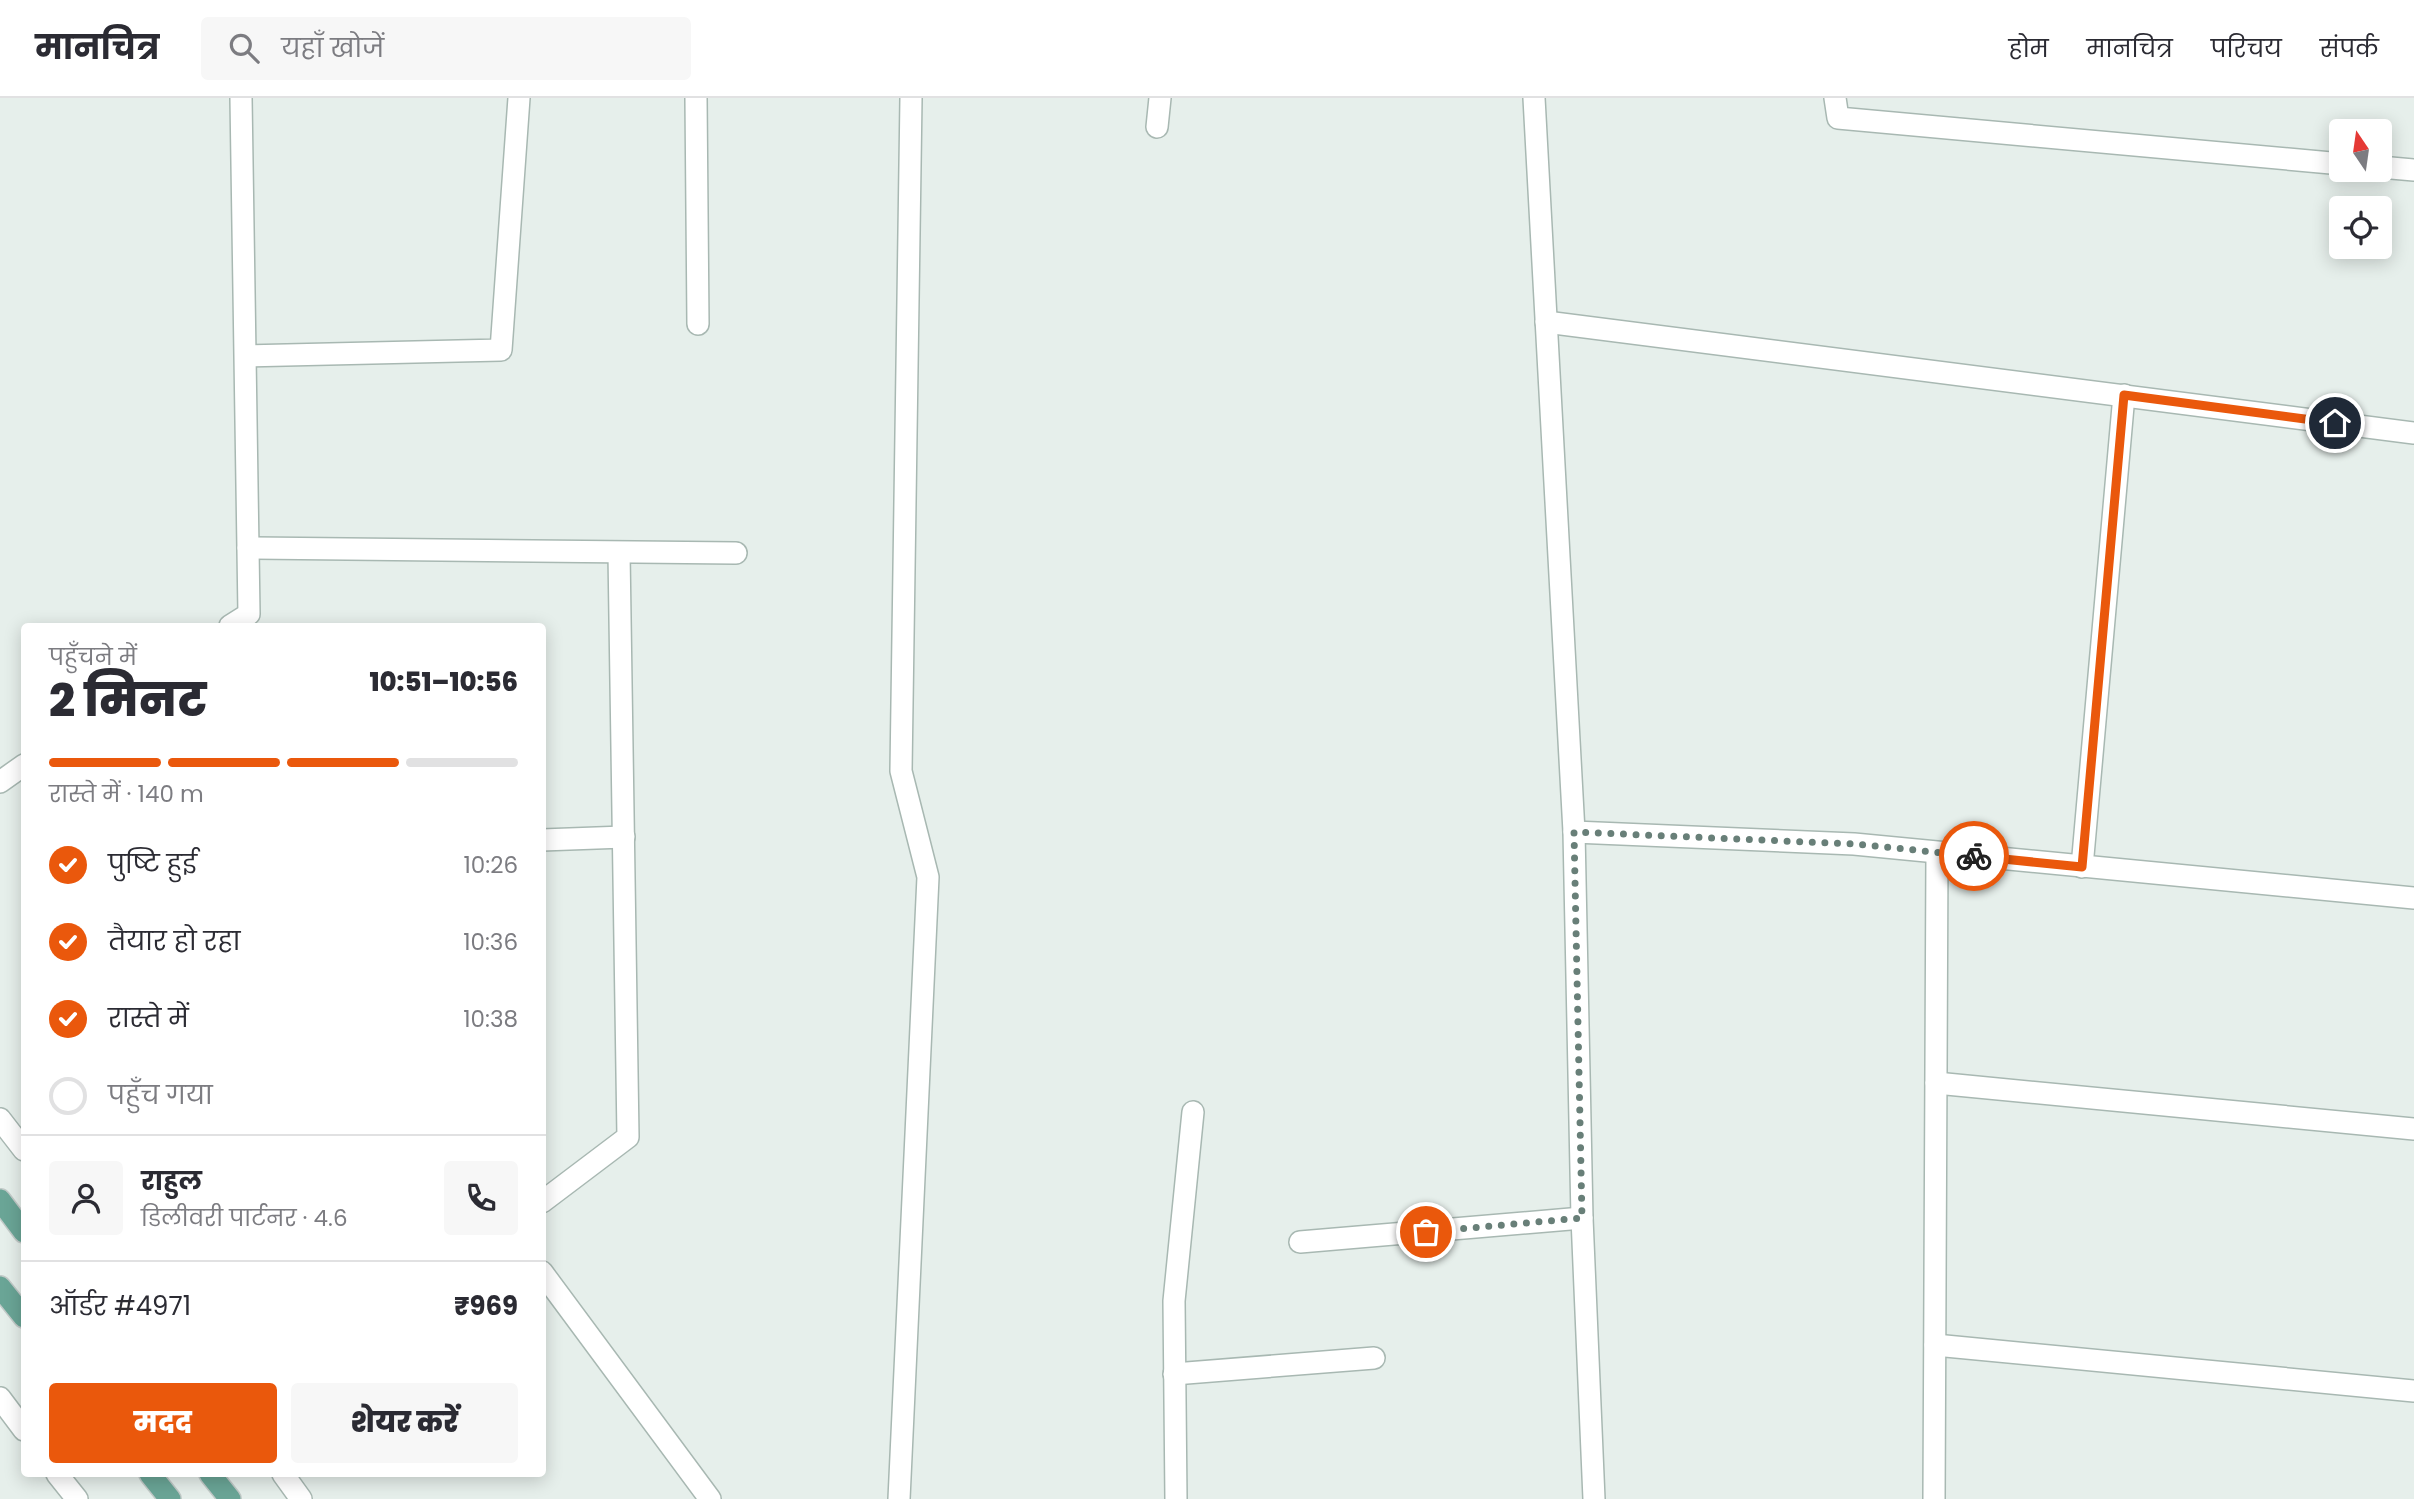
<!DOCTYPE html>
<html lang="hi">
<meta charset="utf-8">
<style>
:root{--surface:#fff;--page:#f7f7f7;--text:#2b2b33;--muted:#7c7c81;--line:#e1e1e2;--accent:#ea580c}
body{margin:0;font-family:Poppins,"Noto Sans Devanagari",sans-serif;background:var(--page);color:var(--text);height:100vh;display:flex;flex-direction:column;font-size:26px;white-space:nowrap}
*{box-sizing:border-box;margin:0}
p{font-size:23px;color:var(--muted)}
.icon{flex:none;width:38px;height:38px;fill:none;stroke:currentColor;stroke-width:2;stroke-linecap:round;stroke-linejoin:round}
.map{position:relative;flex:1;overflow:hidden}
.sheet{position:absolute;left:21px;top:525px;width:525px;height:854px;display:flex;flex-direction:column;background:var(--surface);border-radius:7px;box-shadow:0 4px 18px #0003}
.sheet>*{flex:none}
.needle{width:46px;rotate:347deg}
.controls{position:absolute;left:2329px;top:21px;display:grid;gap:14px}
.controls a{display:grid;place-items:center;width:63px;height:63px;border-radius:7px;background:var(--surface);box-shadow:0 4px 18px #0003;font-size:35px}
.pin{position:absolute;display:grid;place-items:center;width:60px;height:60px;color:#fff;margin:-30px;border:4px solid #fff;border-radius:50%;box-shadow:0 2px 7px #0007}
.courier{position:absolute;display:grid;place-items:center;width:70px;height:70px;margin:-35px;border:5px solid #ea580c;border-radius:50%;background:#fff;color:#222;box-shadow:0 2px 9px #0007}
.headline em{font-style:normal;font-weight:800}
.headline div{display:flex;flex-direction:column-reverse}
.headline{display:flex;align-items:center;justify-content:space-between;height:119px;padding:0 28px}
h1{font-size:46px;font-weight:800;line-height:52px}
.bar{display:grid;grid-template-columns:repeat(4,1fr);gap:10px 7px;align-content:center;height:84px;padding:0 28px}
.bar i{height:9px;border-radius:5px;background:var(--line)}
.bar .on{background:var(--accent)}
.bar p{grid-column:span 4}
.line{display:flex;align-items:center;gap:18px;padding:0 28px;border-top:2px solid var(--line)}
.line div{flex:1}
.round{display:grid;place-items:center;flex:none;width:74px;height:74px;border-radius:7px;background:var(--page)}
ol{padding:0 28px;list-style:none}
li{display:flex;align-items:center;gap:21px;height:77px}
li p{margin-inline-start:auto}
li .icon{padding:7px;border-radius:50%;background:var(--accent);color:#fff;stroke-width:4}
li:last-child{color:var(--muted)}
li i{width:38px;height:38px;border:4px solid var(--line);border-radius:50%}
.action{display:flex;gap:14px;margin-top:auto;padding:14px 28px}
.action a{flex:1;height:80px;border-radius:7px;background:var(--accent);color:#fff;font-size:28px;font-weight:800;line-height:80px;text-align:center}
.action a+a{background:var(--page);color:var(--text)}
header{display:flex;align-items:center;gap:42px;box-sizing:border-box;height:98px;padding:0 35px;background:var(--surface);border-bottom:2px solid var(--line)}
header strong{font-size:33px}
nav{display:flex;gap:38px;margin-inline-start:auto;font-size:24px}
.search{width:490px;height:63px;background:var(--page);display:flex;align-items:center;gap:18px;box-sizing:border-box;padding:0 24px;border-radius:7px;color:var(--muted);font-size:26px}
.map>svg:first-child{display:block}
.lines{fill:none;stroke-linecap:round;stroke-linejoin:round}
.minor-casing{stroke:#a8b8b2;stroke-width:24}
.major-casing{stroke:#c2cac8;stroke-width:24}
.minor{stroke:#fff;stroke-width:21}
.major{stroke:#6aa596;stroke-width:21}
.done{stroke:#687f78;stroke-width:7;stroke-dasharray:0 12.6}
.route{stroke:#ea580c;stroke-width:9}
</style>
<header>
<strong>मानचित्र</strong>
<div class="search"><svg class="icon" aria-label="search" viewBox="0 0 24 24"><circle cx="10" cy="10" r="6"/><path d="M15 15l6 6"/></svg>यहाँ खोजें</div>
<nav><a>होम</a><a>मानचित्र</a><a>परिचय</a><a>संपर्क</a></nav>
</header>
<div class="map">
<svg width="2414" height="1401" viewBox="0 0 2414 1401">
<rect width="100%" height="100%" fill="#e6efeb"/>
<g class="lines">
<defs>
<g id="minor">
<path d="M696,0L698,226"/>
<path d="M1534,0L1574,734L1582,1120L1594,1401"/>
<path d="M1835,0L1838,20L2342,66"/>
<path d="M1157,29L1160,0"/>
<path d="M2380,69L2414,72"/>
<path d="M1546,224L2414,335"/>
<path d="M247,258L501,252L519,0"/>
<path d="M248,450L736,455"/>
<path d="M230,528L249,516L241,0"/>
<path d="M0,684L24,667"/>
<path d="M1574,734L1854,746L2414,800"/>
<path d="M542,742L624,739"/>
<path d="M2082,769L2124,297"/>
<path d="M1936,985L2414,1031"/>
<path d="M0,1021L24,1052"/>
<path d="M542,1104L628,1039L619,455"/>
<path d="M1300,1144L1582,1120"/>
<path d="M542,1174L710,1401"/>
<path d="M1935,1247L2414,1293"/>
<path d="M1174,1276L1374,1260"/>
<path d="M0,1300L24,1332"/>
<path d="M57,1376L77,1401"/>
<path d="M283,1376L301,1401"/>
<path d="M899,1401L928,779L901,673L911,0"/>
<path d="M1176,1401L1174,1203L1193,1014"/>
<path d="M1934,1401L1937,755"/>
</g>
<g id="major">
<path d="M0,1102L24,1134"/>
<path d="M0,1189L24,1219"/>
<path d="M150,1376L170,1401"/>
<path d="M210,1376L230,1401"/>
</g>
</defs>
<use href="#minor" class="minor-casing"/>
<use href="#major" class="major-casing"/>
<use href="#minor" class="minor"/>
<use href="#major" class="major"/>
</g>
<g class="lines">
<path class="done" d="M1426,1134L1582,1120L1574,734L1854,746L1974,758"/>
<path class="route" d="M1974,758L2082,769L2124,297L2335,325"/>
</g>
</svg>
<div class="controls">
<a><svg class="needle" viewBox="-14 -14 28 28"><path d="M0-13l5 13h-10z" fill="#e53935"/><path d="M0 13l5-13h-10z" fill="#7c7c81"/></svg></a>
<a><svg class="icon" aria-label="locate" viewBox="0 0 24 24"><circle cx="12" cy="12" r="6"/><path d="M12 2v4M12 18v4M2 12h4M18 12h4"/></svg></a>
</div>
<div class="pin" style="left:1426px;top:1134px;background:#ea580c"><svg class="icon" aria-label="bag" viewBox="0 0 24 24"><path d="M5 8h14l-1 12H6zM9 8a3 3 0 0 1 6 0"/></svg></div>
<div class="pin" style="left:2335px;top:325px;background:#1f2937"><svg class="icon" aria-label="home" viewBox="0 0 24 24"><path d="M3 11l9-7 9 7M6 9v11h12V9"/></svg></div>
<div class="courier" style="left:1974px;top:758px"><svg class="icon" aria-label="bike" viewBox="0 0 24 24"><circle cx="6" cy="16" r="4"/><circle cx="18" cy="16" r="4"/><path d="M6 16l4-8h5l3 8M10 8l3 8H6M13 5h3"/></svg></div>
<section class="sheet">
<div class="headline"><div><h1>2 मिनट</h1><p>पहुँचने में</p></div><em>10:51–10:56</em></div>
<div class="bar"><i class="on"></i><i class="on"></i><i class="on"></i><i></i><p>रास्ते में · 140 m</p></div>
<ol>
<li><svg class="icon" aria-label="check" viewBox="0 0 24 24"><path d="M5 12l5 5 9-10"/></svg>पुष्टि हुई<p>10:26</p></li>
<li><svg class="icon" aria-label="check" viewBox="0 0 24 24"><path d="M5 12l5 5 9-10"/></svg>तैयार हो रहा<p>10:36</p></li>
<li><svg class="icon" aria-label="check" viewBox="0 0 24 24"><path d="M5 12l5 5 9-10"/></svg>रास्ते में<p>10:38</p></li>
<li><i></i>पहुँच गया</li>
</ol>
<div class="line" style="height:126px"><a class="round"><svg class="icon" aria-label="person" viewBox="0 0 24 24"><circle cx="12" cy="8" r="4"/><path d="M4 21q1-7 8-7t8 7"/></svg></a><div><b>राहुल</b><p>डिलीवरी पार्टनर · 4.6</p></div><a class="round"><svg class="icon" aria-label="phone" viewBox="0 0 24 24"><path d="M5 4h4l2 5-3 2q2 4 5 5l2-3 5 2v4C11 20 4 13 5 4z"/></svg></a></div>
<div class="line" style="height:91px"><div>ऑर्डर #4971</div><b>₹969</b></div>
<div class="action"><a>मदद</a><a>शेयर करें</a></div>
</section>
</div>
